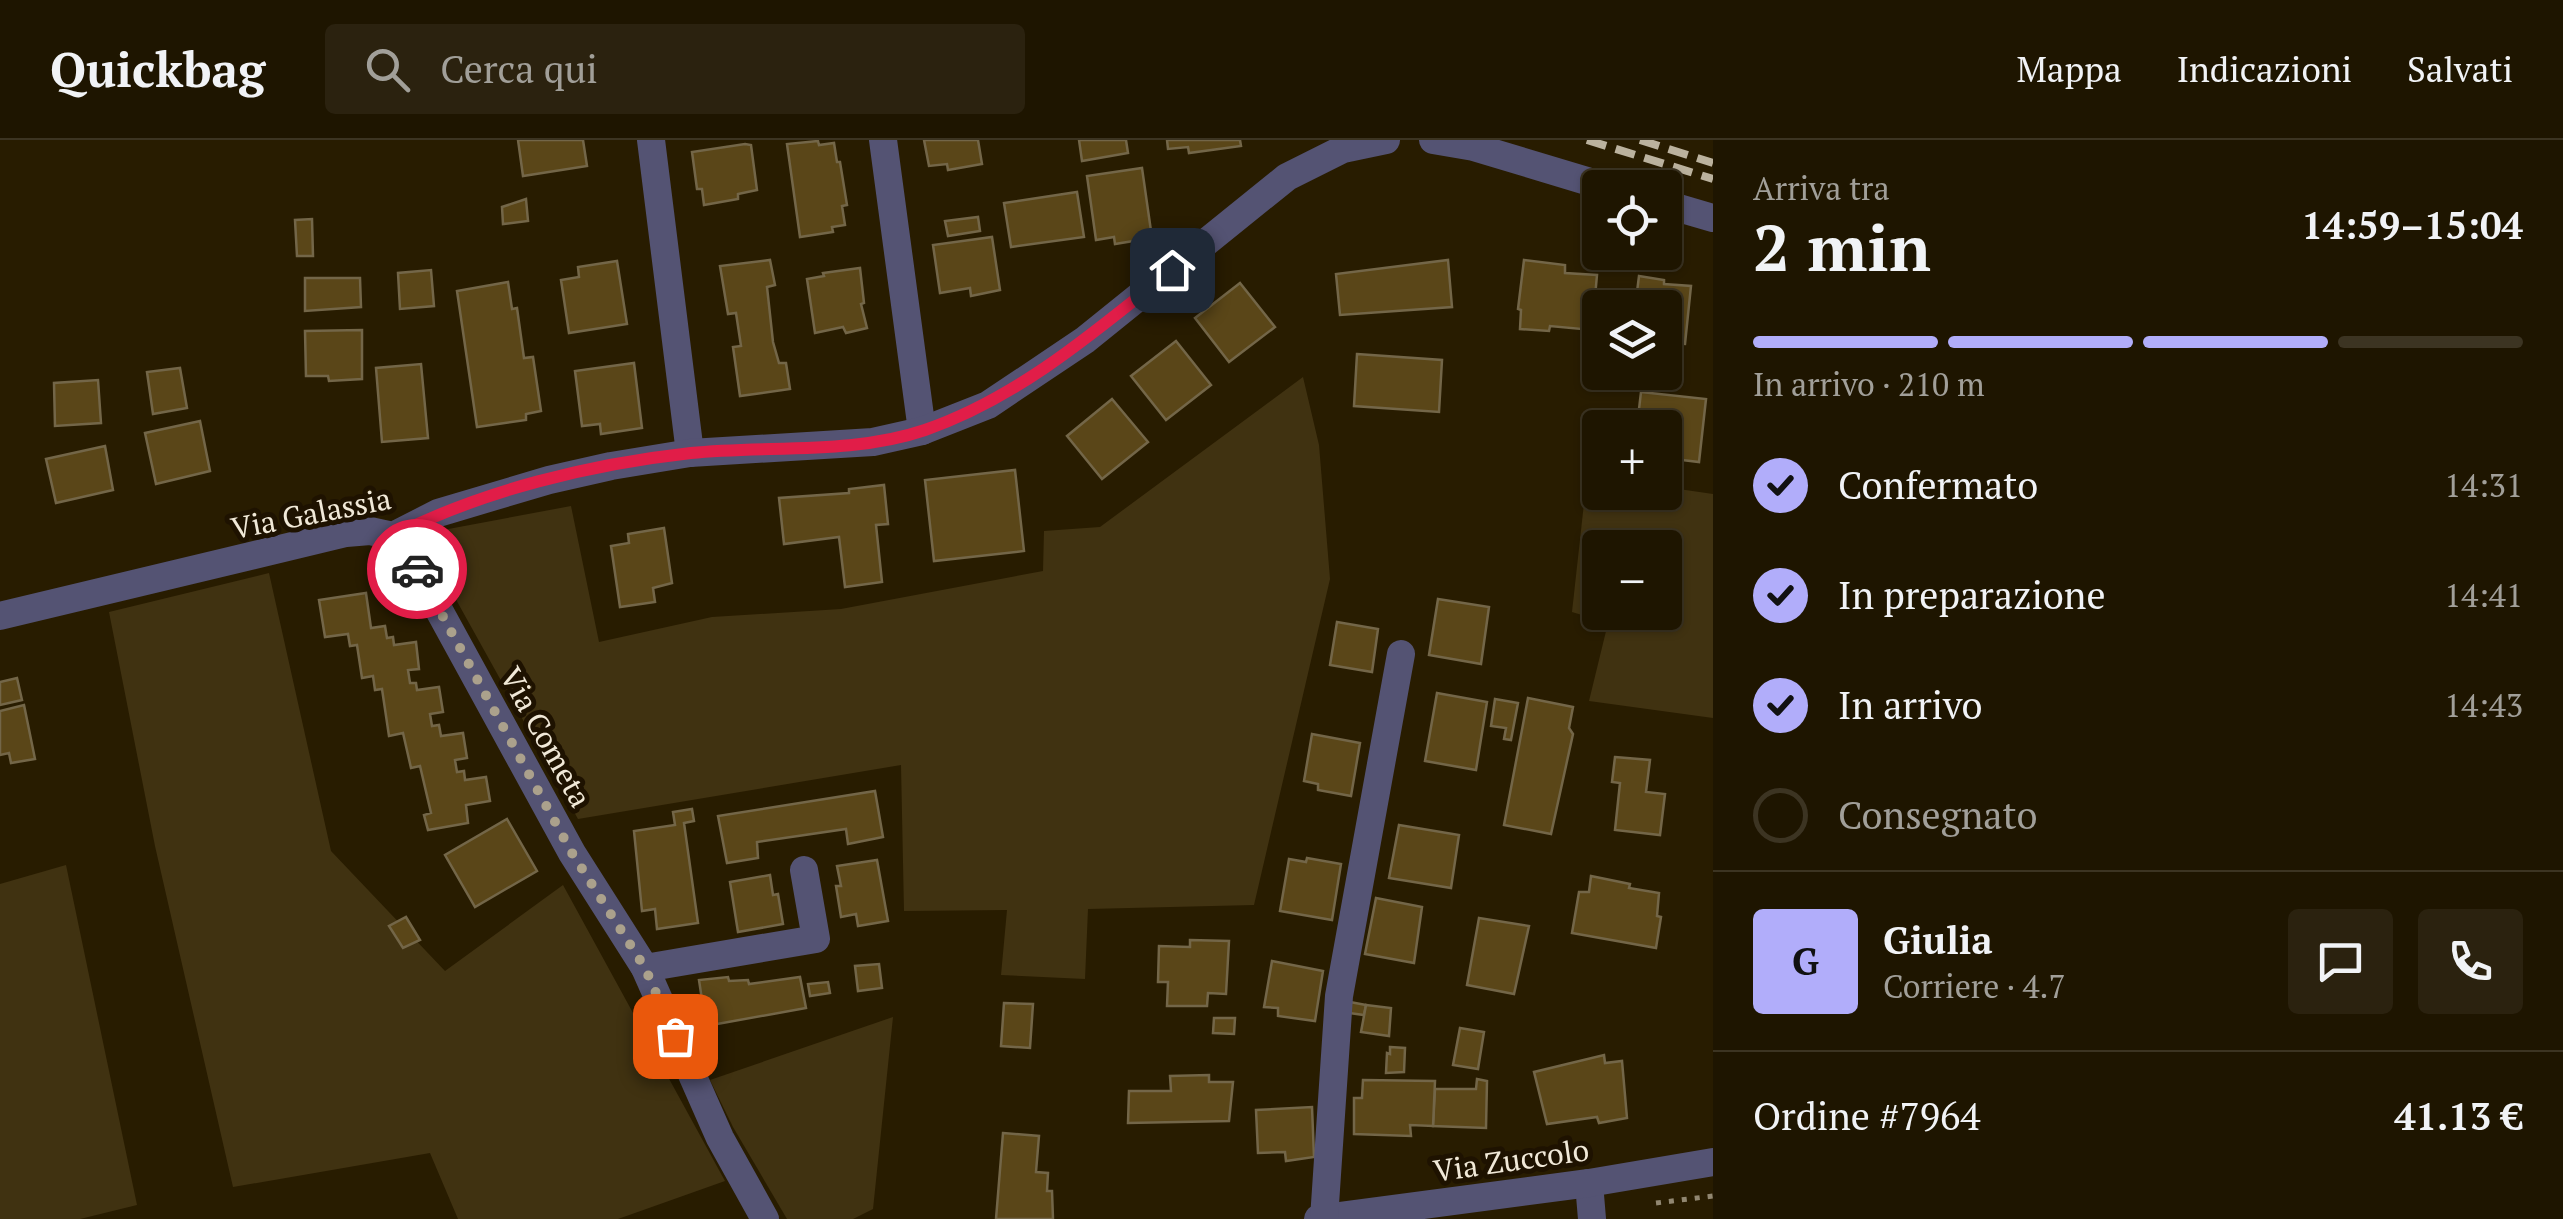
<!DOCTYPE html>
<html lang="it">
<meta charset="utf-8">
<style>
:root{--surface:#1e1500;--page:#2b220f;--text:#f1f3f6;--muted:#a19f99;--line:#3c3422;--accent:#b1adfa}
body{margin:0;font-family:"PT Serif",serif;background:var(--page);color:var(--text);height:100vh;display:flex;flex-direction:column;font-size:38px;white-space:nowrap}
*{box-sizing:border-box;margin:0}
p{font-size:32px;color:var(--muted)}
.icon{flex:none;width:55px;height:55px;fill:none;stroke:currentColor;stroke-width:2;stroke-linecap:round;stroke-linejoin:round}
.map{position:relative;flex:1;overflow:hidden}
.details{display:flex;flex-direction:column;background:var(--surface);width:850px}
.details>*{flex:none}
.buttons{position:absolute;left:1582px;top:30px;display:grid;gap:20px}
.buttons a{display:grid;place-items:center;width:100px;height:100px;border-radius:10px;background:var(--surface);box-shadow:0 2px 8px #0004,0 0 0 2px var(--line);font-size:50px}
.pin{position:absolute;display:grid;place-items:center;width:85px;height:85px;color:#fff;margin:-42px;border-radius:20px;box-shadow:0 5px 15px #0006}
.courier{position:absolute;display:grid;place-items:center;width:100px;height:100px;margin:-50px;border:8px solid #e11d48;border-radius:50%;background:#fff;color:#222;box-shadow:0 2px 12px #0007}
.headline em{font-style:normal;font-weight:800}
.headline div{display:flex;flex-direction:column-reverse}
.headline{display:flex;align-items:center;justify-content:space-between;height:170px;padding:0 40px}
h1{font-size:65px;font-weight:800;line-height:75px}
.bar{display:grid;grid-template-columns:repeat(4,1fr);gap:15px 10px;align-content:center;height:120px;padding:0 40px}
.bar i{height:12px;border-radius:8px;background:var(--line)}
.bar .on{background:var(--accent)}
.bar p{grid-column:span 4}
.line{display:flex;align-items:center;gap:25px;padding:0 40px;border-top:2px solid var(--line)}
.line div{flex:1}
.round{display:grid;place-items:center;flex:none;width:105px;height:105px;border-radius:10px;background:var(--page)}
ol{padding:0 40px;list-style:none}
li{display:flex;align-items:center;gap:30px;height:110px}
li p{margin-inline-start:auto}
li .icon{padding:10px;border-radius:50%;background:var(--accent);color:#111;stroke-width:4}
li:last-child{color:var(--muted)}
li i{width:55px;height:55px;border:5px solid var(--line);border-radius:50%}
header{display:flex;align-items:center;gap:60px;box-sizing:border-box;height:140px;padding:0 50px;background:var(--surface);border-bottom:2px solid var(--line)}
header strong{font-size:48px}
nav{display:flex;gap:55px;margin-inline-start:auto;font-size:35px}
.search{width:700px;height:90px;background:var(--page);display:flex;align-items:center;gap:25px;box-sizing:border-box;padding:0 35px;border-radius:10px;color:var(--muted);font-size:38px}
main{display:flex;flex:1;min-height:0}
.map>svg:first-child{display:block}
.green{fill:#403211;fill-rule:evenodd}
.building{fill:#5a4618;stroke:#736648;stroke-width:2.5}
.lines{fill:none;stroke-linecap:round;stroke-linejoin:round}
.path{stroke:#918771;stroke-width:5;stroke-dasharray:5 8;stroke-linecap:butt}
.minor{stroke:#545373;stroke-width:28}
.rail{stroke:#bbb29e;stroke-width:8;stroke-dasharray:20 10;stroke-linecap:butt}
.done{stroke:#aba18c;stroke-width:10;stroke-dasharray:0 18}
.route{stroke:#e11d48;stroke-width:12}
.labels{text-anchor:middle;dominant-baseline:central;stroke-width:10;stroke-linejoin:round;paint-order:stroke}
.street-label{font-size:30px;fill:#f1e9d8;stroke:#1e1200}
</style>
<header>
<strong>Quickbag</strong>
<div class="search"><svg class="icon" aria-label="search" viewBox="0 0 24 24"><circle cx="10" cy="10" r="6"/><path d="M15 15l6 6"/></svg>Cerca qui</div>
<nav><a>Mappa</a><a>Indicazioni</a><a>Salvati</a></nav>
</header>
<main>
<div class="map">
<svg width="1713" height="1079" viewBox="0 0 1713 1079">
<rect width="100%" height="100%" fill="#281c00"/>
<g class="green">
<path d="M1303,237L1319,305L1330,439L1254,765L1088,769L1085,839L1001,835L1007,770L904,771L901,625L578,679L434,420L443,390L571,366L599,502L712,477L841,469L1043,431L1044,391L1100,387Z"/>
<path d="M1587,336L1600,338V352H1665V347L1713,354V578L1589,561L1608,483L1572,472ZM1600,408H1665V472H1600Z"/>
<path d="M269,433L331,711L445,831L563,745L725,1041L618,1079H458L430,1013L233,1047L155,706L109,472Z"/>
<path d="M66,725L137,1065L80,1079H0V744Z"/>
<path d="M893,877L873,1069L853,1079H787L733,987L710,940Z"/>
</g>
<g class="building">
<path d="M518,0H583L587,26L523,36Z"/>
<path d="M924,0H978L982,24L948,30L947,24L929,26Z"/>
<path d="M1079,0H1126L1128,13L1082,21Z"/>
<path d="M1167,0H1240L1241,6L1189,13L1188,7L1168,9Z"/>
<path d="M818,1L819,5L834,3L837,22H840L847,65L842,66L845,85L832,87L833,92L800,97L787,4Z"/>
<path d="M745,4L751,5L757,50L738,54V59L704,65L702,49H697L692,12Z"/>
<path d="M1142,28L1152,98L1115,104L1114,97L1096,100L1087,36Z"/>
<path d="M1077,52L1084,97L1011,107L1004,63Z"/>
<path d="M526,59L528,81L503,84L502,67Z"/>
<path d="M978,77L980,91L948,96L945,81Z"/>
<path d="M312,79L313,116H297L295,80Z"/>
<path d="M992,97L1000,150L971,156L970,148L940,153L933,105Z"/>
<path d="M770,120L775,145L767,147L773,202L779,223H786L790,249L740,256L733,207L741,206L736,173L728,174L720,126Z"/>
<path d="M1448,120L1452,167L1340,175L1336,134Z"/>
<path d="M1524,120L1565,125V133L1597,135L1592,190L1550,186L1549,191L1520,189L1521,170L1518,169Z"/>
<path d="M617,121L627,184L569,193L561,140L579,137L578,127Z"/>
<path d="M860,128L864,163L861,164L867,188L846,193L843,187L815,193L807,139L824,136L823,133Z"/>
<path d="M431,130L434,166L400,169L398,133Z"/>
<path d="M1639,136L1664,140V144L1691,146L1685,204L1667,203L1665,206V168H1635Z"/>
<path d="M305,138H360L361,167L305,171Z"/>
<path d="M508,142L512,169L517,168L524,218L533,217L541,271L526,274V280L477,287L457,151Z"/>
<path d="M1240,143L1275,187L1229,222L1195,178Z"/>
<path d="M362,190V239L329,241L328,236H306L305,191Z"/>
<path d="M1176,201L1211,245L1166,280L1131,236Z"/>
<path d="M1357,214L1442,220L1439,272L1354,266Z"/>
<path d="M634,223L642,288L601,294L600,284L582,286L575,231Z"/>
<path d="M421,224L428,298L382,302L376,228Z"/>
<path d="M180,228L187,268L153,274L147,232Z"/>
<path d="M98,240L101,283L55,286L54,243Z"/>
<path d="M1641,252L1706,259L1699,322L1665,318V288H1618L1619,277L1638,278Z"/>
<path d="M1112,259L1148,302L1102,339L1067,296Z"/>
<path d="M200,281L210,331L156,344L145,293Z"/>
<path d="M105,306L113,350L56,363L46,319Z"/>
<path d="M1015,330L1024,411L934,421L925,340Z"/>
<path d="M884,345L888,384L876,385L882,442L845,447L839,397L784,404L779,358L849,353V349Z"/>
<path d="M664,388L672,443L653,448L655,462L620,467L611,406L629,403L628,394Z"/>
<path d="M366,453L371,488L385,486L387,498L393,497L394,505L416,502L419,529L408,530L410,543H416L417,550L439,547L443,572L430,574L432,586L439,585L441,596L463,593L467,618L455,620L457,632L464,631L465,640L486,637L490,661L466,665L468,683L428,690L424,675L431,673L420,626L411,628L403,593L389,596L382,549L375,550L373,536L362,538L357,505L350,506L348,494L325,497L319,460Z"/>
<path d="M1438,459L1489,467L1481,524L1429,515Z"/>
<path d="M1337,482L1378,489L1372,532L1330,525Z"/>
<path d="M17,538L22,560L0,565V542Z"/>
<path d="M1437,553L1487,562L1476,630L1425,621Z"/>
<path d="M1528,558L1573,567L1569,588L1573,594L1551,694L1504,685Z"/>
<path d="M1495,559L1518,563L1511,600L1504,599L1506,588L1491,586Z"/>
<path d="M24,565L35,619L11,623L9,613L0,615V571Z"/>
<path d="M1312,594L1360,603L1351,656L1318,650V644L1304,641Z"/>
<path d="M1615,617L1650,620L1646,652L1665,654L1660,695L1615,690L1620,643L1612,642Z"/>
<path d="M875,651L883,697L848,704L846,689L757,702L758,718L727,723L718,676Z"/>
<path d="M692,669L694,681L684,683L698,783L657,789L655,769L642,771L634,691L675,685L673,672Z"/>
<path d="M507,679L537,731L475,767L445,715Z"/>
<path d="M1399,685L1459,695L1451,748L1389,738Z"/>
<path d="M1307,718L1341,724L1332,780L1280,771L1289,719L1306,722Z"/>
<path d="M877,720L888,781L858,786L856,774L841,777L836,746H841L837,726Z"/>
<path d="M770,735L773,755L778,754L783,784L738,792L730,742Z"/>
<path d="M1591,736L1630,744L1629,748L1659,753L1657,776L1661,777L1656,808L1572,793L1579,752H1589Z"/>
<path d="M1376,758L1422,767L1414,823L1365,814Z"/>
<path d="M406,777L420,800L403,808L389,786Z"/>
<path d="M1479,778L1529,786L1514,854L1467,845Z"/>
<path d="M1190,800L1229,801L1226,854L1208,853L1207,866H1167L1168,842H1158L1159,806L1190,807Z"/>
<path d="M1272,821L1323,831L1315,881L1278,876V868L1264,867Z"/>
<path d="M879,824L882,848L858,851L855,826Z"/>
<path d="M728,837L729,841L748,840L749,844L800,837L806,868L706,886L699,840Z"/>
<path d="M828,842L830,853L810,856L808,844Z"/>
<path d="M1350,862L1366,865L1364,875L1349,873Z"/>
<path d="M1004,863L1033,864L1030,908L1001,906Z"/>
<path d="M1366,865L1391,868L1389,896L1361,892Z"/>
<path d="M1214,878H1235L1234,894L1213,893Z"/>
<path d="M1460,888L1484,892L1478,929L1453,925Z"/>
<path d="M1390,907L1405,908L1404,932L1386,933L1387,913L1390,914Z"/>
<path d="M1604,915L1605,923L1622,921L1627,978L1599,983L1597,977L1547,984L1534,932Z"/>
<path d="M1209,935V942H1233L1229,981L1128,983L1129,951H1171L1170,936Z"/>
<path d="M1477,939L1487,941L1486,988L1433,986L1435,949H1476Z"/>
<path d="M1363,940L1435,941L1433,986L1410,985L1411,996L1354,994V958H1362Z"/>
<path d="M1312,967L1314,1017L1286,1021L1285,1012L1258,1013L1256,970Z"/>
<path d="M1003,993L1039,996L1036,1032L1048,1033L1047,1051H1052L1053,1079H996Z"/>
</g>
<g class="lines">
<path class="path" d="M1656,1063L1713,1056"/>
<g class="minor">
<path d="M651,0L690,313"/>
<path d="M883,0L922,291"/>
<path d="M1433,0L1474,7L1610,48"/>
<path d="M1665,64L1713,78"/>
<path d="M393,396L406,410L572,713L645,828L720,998L765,1079"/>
<path d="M0,476L346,393L370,391L393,396L438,373L549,340L611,326L690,313L873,302L922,291L988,265L1085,200L1287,37L1343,9L1386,0"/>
<path d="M645,828L816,799L804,730"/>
<path d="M1589,1043L1592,1079"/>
<path d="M1318,1079L1589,1043L1713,1022"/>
<path d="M1324,1079L1339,856L1401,514"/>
</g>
<g class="rail">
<path d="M1587,0L1713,39"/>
<path d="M1640,0L1713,23"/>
</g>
</g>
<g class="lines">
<path class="done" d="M417,429L572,713L645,828L675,896"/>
<path class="route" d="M417,429L406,410L393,396C483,350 591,324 691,313C767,305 852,315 925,290C1018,258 1096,191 1172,130"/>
</g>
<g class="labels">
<g class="street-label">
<text transform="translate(311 373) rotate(-11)">Via Galassia</text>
<text transform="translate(546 597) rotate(61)">Via Cometa</text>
<text transform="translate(1511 1020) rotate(-8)">Via Zuccolo</text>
</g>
</g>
</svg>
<div class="buttons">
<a><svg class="icon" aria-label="locate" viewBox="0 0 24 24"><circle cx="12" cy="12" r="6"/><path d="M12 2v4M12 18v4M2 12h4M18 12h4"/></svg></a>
<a><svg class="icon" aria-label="layers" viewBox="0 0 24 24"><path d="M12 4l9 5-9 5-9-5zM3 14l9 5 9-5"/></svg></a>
<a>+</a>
<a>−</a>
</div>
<div class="pin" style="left:675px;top:896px;background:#ea580c"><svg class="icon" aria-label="bag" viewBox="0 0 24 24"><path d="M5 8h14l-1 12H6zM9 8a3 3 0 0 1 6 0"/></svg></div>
<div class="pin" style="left:1172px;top:130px;background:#1f2937"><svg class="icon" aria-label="home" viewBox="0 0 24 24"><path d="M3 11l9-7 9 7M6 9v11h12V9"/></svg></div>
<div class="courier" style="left:417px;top:429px"><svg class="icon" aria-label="car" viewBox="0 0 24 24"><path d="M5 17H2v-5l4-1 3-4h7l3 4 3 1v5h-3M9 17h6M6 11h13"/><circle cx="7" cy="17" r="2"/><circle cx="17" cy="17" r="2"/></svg></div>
</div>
<section class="details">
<div class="headline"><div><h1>2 min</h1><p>Arriva tra</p></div><em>14:59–15:04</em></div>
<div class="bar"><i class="on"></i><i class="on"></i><i class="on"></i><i></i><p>In arrivo · 210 m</p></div>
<ol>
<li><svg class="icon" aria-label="check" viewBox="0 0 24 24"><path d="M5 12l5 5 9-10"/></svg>Confermato<p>14:31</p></li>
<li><svg class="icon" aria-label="check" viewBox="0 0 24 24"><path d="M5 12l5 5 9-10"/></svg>In preparazione<p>14:41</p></li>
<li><svg class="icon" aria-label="check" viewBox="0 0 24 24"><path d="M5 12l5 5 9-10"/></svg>In arrivo<p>14:43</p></li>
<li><i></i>Consegnato</li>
</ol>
<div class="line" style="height:180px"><b class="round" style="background:var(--accent);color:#111">G</b><div><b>Giulia</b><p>Corriere · 4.7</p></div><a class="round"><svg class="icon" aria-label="chat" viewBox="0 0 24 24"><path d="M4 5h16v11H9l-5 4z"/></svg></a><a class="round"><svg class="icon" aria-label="phone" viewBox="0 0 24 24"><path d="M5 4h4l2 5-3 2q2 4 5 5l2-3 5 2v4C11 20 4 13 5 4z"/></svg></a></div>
<div class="line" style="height:130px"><div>Ordine #7964</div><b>41.13 €</b></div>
</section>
</main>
